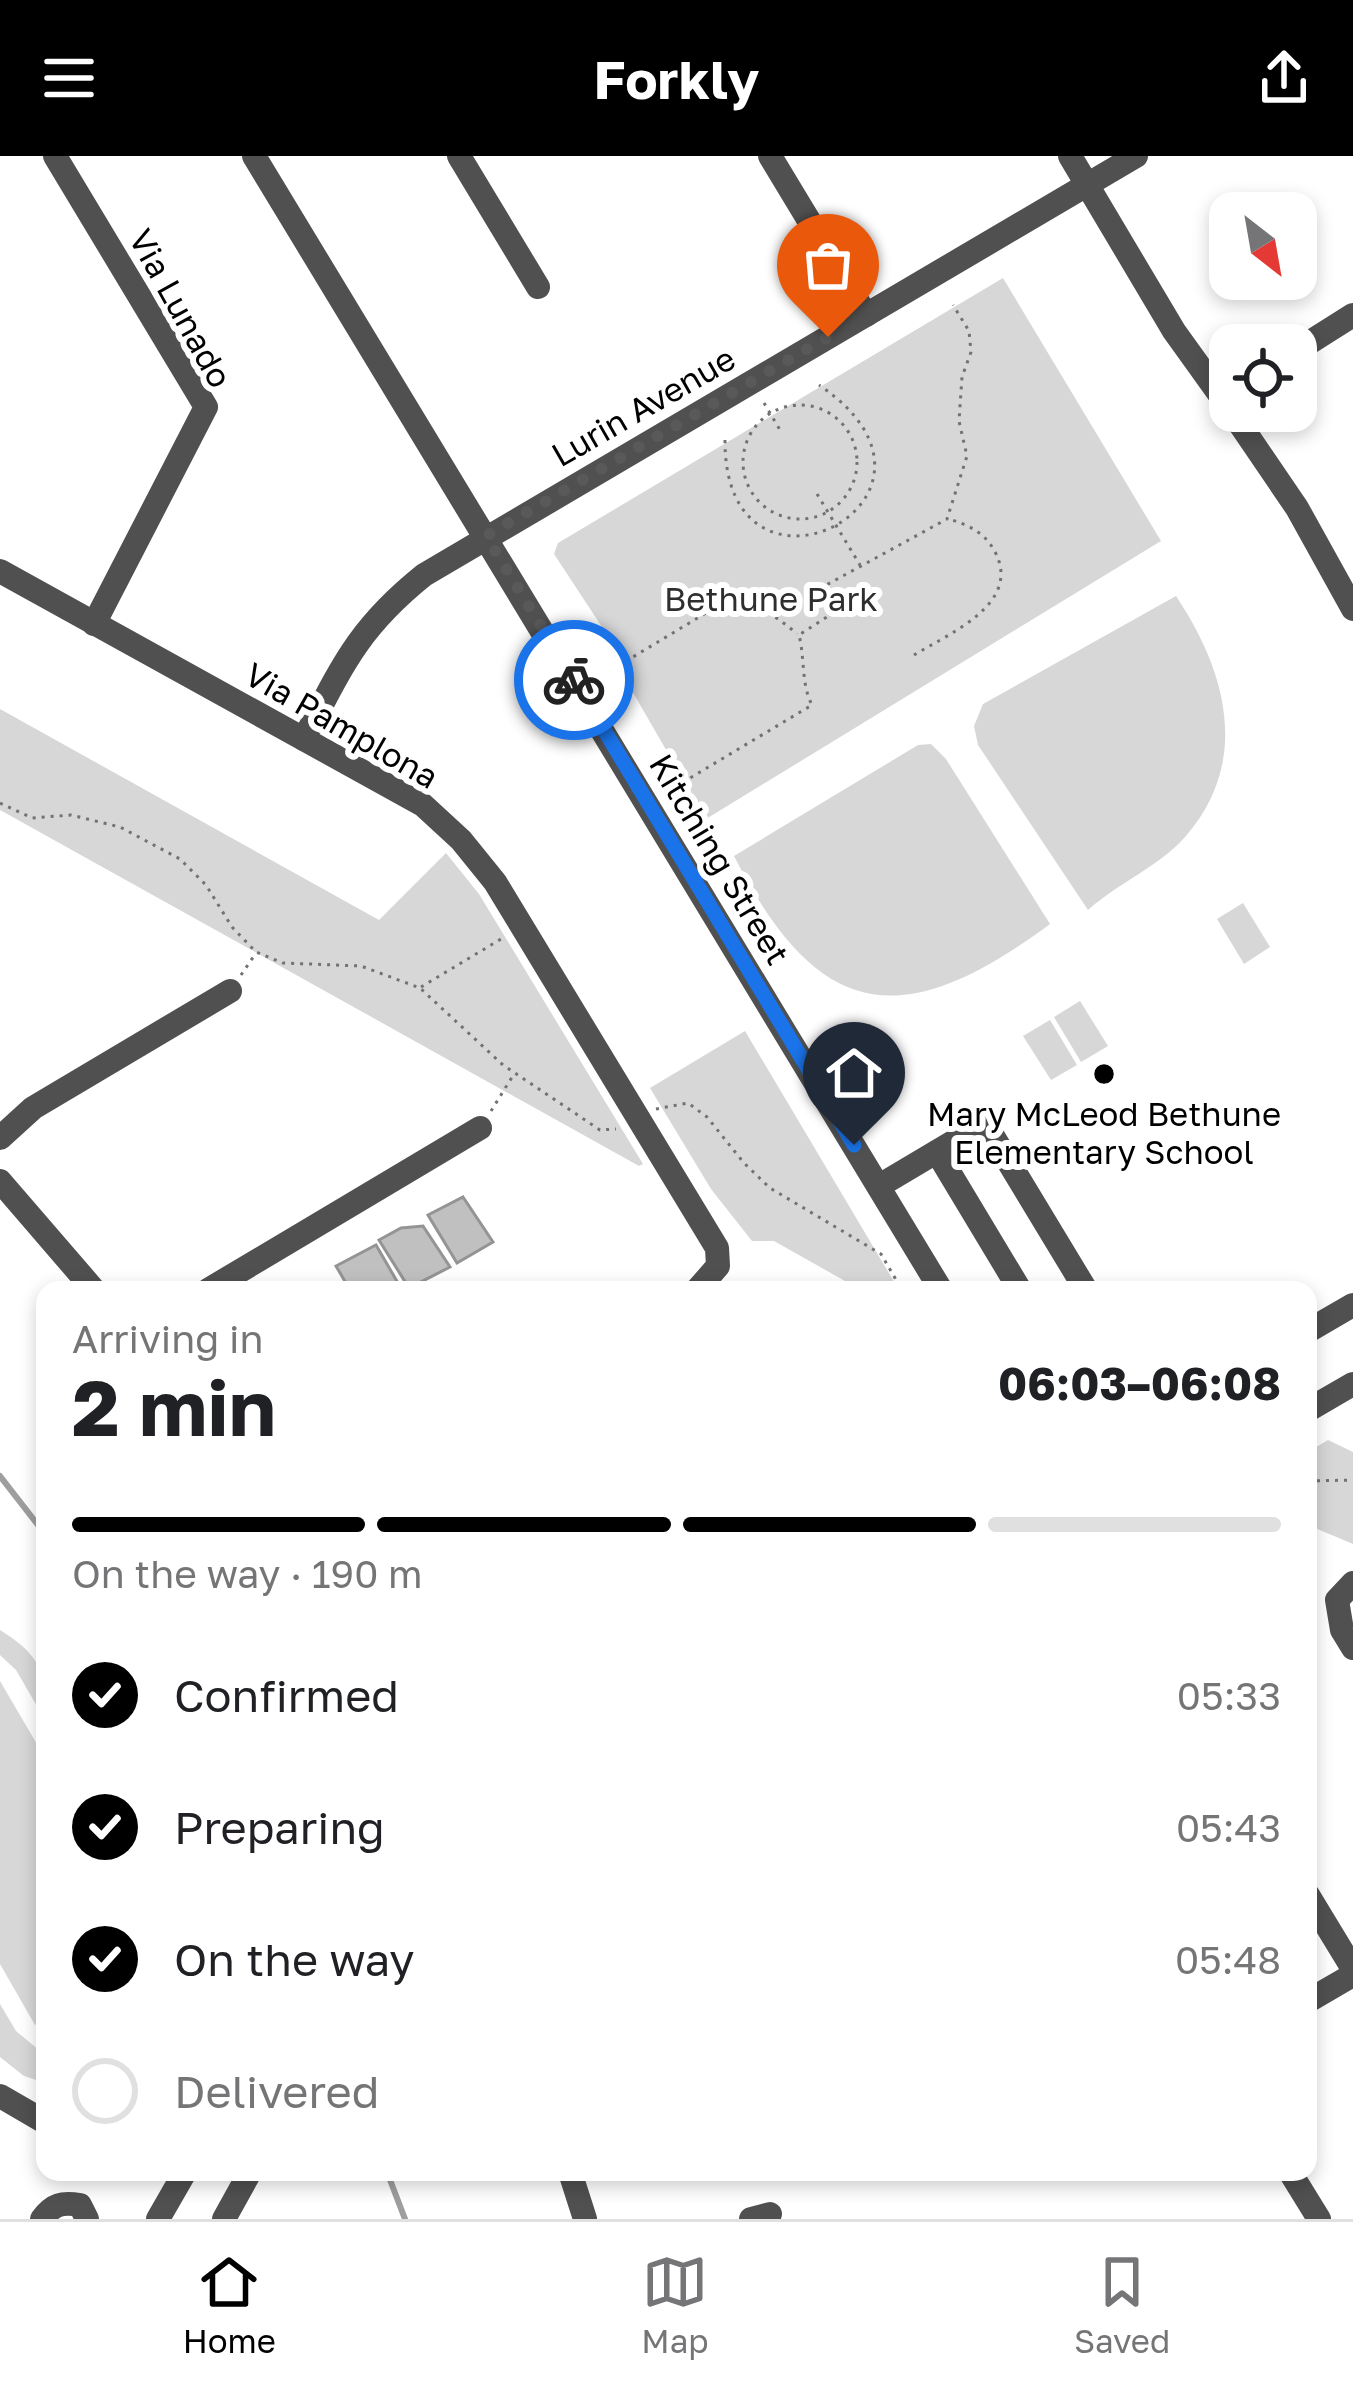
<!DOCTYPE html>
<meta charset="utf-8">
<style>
:root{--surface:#fff;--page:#f6f6f6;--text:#202124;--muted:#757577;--line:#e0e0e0;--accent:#000}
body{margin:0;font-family:"Golos Text",sans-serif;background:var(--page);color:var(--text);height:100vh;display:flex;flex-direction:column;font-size:45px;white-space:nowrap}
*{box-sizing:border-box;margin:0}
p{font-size:39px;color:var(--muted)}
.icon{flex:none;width:66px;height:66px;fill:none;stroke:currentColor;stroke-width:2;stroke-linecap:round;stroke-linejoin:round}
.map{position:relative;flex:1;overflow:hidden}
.drawer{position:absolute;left:36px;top:1125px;width:1281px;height:900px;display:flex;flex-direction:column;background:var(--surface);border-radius:24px;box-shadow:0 6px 18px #0003}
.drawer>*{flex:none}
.needle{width:78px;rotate:149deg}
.buttons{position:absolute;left:1209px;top:36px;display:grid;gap:24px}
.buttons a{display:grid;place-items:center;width:108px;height:108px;border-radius:24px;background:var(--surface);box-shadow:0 6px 18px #0003;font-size:60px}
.pin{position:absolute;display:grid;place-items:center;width:102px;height:102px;color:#fff;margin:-123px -51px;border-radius:50% 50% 50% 0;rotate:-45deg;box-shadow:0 0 12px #0007}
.pin .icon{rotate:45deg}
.courier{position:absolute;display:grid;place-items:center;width:120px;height:120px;margin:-60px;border:9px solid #1a73e8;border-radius:50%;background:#fff;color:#222;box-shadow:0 3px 15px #0007}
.headline em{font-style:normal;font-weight:700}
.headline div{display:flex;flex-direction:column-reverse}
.headline{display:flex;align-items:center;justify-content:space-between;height:204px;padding:0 36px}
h1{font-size:78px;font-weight:700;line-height:90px}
.bar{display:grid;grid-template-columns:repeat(4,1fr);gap:18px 12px;align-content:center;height:144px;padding:0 36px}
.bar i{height:15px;border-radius:9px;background:var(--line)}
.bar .active{background:var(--accent)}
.bar p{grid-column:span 4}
ol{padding:0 36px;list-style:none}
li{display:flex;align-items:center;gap:36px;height:132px}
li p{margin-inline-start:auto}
li .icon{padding:12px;border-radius:50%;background:var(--accent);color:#fff;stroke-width:4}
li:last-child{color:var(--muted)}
li i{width:66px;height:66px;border:6px solid var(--line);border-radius:50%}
header{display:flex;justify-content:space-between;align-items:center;height:156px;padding:0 36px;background:var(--accent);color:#fff;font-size:54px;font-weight:700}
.menu{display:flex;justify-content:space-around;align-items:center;height:168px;border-top:3px solid var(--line);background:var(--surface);font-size:33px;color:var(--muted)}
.menu a{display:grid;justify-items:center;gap:6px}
.menu .active{color:var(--accent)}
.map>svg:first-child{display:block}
.green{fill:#d7d7d7}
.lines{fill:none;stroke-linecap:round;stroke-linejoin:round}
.stream{stroke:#9e9e9e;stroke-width:6}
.building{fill:#c0c0c0;stroke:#949494;stroke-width:3}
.path{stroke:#727272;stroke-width:3;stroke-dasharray:3 6;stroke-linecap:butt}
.minor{stroke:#505050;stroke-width:24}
.done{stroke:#595959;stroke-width:12;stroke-dasharray:0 21.6}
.route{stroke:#1a73e8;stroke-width:15}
.poi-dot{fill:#000;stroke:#fff;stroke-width:4.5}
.labels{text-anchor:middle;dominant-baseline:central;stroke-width:12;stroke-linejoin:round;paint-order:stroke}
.street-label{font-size:33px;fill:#000;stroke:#fff}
.park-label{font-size:33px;fill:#2e2e2e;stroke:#fff}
.poi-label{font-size:33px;fill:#000;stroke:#fff}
</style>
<header><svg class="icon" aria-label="menu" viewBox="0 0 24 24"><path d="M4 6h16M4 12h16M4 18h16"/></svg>Forkly<svg class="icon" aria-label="share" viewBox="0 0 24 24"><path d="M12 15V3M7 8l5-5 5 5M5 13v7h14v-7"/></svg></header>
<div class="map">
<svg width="1353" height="2063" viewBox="0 0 1353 2063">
<rect width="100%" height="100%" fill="#fff"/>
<g class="green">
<path d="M1003,122L1161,385L706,663L624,521L621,500L554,398L558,387Z"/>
<path d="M1176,440C1227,516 1251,606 1185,681C1157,712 1118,727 1088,754L978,589L974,570L983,548Z"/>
<path d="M0,553L379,764L446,697L479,738L643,1008L639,1010L0,654Z"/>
<path d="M931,588L946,603L1050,768C903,877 819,867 734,700L918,589Z"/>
<path d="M1243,747L1270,791L1244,808L1217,763Z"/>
<path d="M1080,845L1108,890L1081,906L1054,861Z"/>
<path d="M1050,864L1077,909L1051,924L1023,880Z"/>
<path d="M745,875L899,1134H861L774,1085H752L711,1033L650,932Z"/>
<path d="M1328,1284L1353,1296V1388L1308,1369V1296Z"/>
<path d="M0,1474C43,1501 45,1516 45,1564L16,1514L0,1499Z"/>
<path d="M0,1525L45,1602V1864L35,1869L0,1808Z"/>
<path d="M0,1848L16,1875L45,1899V1927L24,1920L0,1901Z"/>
</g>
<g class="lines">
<g class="stream">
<path d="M0,1320L45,1378"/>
<path d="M387,2016L405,2063"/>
</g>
</g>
<g class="building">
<path d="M463,1041L493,1086L457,1107L428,1059Z"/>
<path d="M423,1070L450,1111L409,1132L379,1084L401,1072Z"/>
<path d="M376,1089L402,1134H350L336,1110Z"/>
</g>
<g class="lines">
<g class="path">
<path d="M764,247L780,274"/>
<circle cx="800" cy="306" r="57"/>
<path d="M725,284C724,474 986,342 819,229"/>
<path d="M817,338L860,409"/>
<path d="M914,499C950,477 1024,447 994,394C984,376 968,369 949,363"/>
<path d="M618,510L744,434C757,452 780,462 797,478"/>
<path d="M675,631L812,549C801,528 805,503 799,479L830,459L819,433L947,363L967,300L959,265L962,221L971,196L969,175L953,149"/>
<path d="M0,647L32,662L71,659L120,671L180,703L206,729L232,771L256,796L283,807L361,810L420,832L503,909L600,974L616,973"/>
<path d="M241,819L256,797"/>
<path d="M421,831L501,783"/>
<path d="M656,953L688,947L707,961L744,1007L770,1032L881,1098L902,1134"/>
<path d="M491,955L514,918"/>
<path d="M1308,1325L1353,1324"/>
</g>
<g class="minor">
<path d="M55,0L206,251L94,468"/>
<path d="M254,0L941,1134"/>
<path d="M459,0L538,131"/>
<path d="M770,0L866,159"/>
<path d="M1070,0L1174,175L1230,253"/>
<path d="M1296,195L1353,159"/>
<path d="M1231,255L1297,352L1353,453"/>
<path d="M0,415L423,649L461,684L495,726L717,1092L718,1110L697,1134"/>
<path d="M304,583C342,510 358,472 424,419L1136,0"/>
<path d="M0,982L33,952L230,835"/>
<path d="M937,996L1020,1134"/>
<path d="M0,1025L94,1134"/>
<path d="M879,1030L985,967L1086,1134"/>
<path d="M208,1134L480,972"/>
<path d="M1308,1175L1353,1149"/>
<path d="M1308,1254L1353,1228"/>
<path d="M1353,1427L1337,1444L1342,1474L1353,1492"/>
<path d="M1308,1739L1353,1813"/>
<path d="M1308,1845L1353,1819"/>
<path d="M0,1940L45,1966"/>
<path d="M570,2016L585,2063"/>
<path d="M1290,2016L1319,2063"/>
<path d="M42,2063C53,2048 62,2046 80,2049L87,2063"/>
<path d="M158,2063L185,2016"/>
<path d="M224,2063L250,2016"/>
<path d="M751,2063L770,2058"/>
</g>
</g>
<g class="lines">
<path class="done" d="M574,524L486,380L828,181"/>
<path class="route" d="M574,524L854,989"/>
</g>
<circle class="poi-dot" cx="1104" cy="918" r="12"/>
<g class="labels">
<g class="street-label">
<text transform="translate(181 152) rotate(61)">Via Lunado</text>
<text transform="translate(643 250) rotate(-30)">Lurin Avenue</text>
<text transform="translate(342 569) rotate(30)">Via Pamplona</text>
<text transform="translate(720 703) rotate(59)">Kitching Street</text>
</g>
<g class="park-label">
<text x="771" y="442">Bethune Park</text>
</g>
<g class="poi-label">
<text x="1104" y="957">Mary McLeod Bethune<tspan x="1104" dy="38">Elementary School</tspan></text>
</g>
</g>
</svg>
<div class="buttons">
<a><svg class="needle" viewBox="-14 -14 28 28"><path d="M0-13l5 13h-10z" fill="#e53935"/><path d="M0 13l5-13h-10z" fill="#757577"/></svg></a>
<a><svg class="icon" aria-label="locate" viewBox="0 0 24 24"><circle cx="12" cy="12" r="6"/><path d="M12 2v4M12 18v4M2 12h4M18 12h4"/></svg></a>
</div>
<div class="pin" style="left:828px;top:181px;background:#ea580c"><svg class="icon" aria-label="bag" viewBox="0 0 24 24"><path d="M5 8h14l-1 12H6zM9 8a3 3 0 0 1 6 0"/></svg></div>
<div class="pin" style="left:854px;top:989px;background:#1f2937"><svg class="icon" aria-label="home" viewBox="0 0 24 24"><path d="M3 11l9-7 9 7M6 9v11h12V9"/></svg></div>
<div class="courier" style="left:574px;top:524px"><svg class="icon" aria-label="bike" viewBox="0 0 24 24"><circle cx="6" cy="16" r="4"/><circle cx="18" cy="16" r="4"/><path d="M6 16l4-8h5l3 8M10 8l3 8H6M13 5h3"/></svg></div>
<section class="drawer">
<div class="headline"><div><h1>2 min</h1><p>Arriving in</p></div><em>06:03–06:08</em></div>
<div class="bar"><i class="active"></i><i class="active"></i><i class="active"></i><i></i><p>On the way · 190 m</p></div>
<ol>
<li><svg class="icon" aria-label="check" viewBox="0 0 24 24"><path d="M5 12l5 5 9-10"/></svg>Confirmed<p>05:33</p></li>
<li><svg class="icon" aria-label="check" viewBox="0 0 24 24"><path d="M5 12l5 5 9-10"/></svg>Preparing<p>05:43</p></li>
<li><svg class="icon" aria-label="check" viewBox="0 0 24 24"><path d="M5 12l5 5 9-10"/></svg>On the way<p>05:48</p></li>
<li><i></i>Delivered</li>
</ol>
</section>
</div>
<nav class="menu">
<a class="active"><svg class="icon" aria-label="home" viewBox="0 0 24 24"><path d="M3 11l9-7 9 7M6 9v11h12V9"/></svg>Home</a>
<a><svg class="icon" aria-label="map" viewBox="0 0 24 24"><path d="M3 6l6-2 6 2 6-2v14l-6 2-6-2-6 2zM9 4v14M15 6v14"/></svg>Map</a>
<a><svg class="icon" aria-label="saved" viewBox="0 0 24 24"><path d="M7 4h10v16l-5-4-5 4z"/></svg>Saved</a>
</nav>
